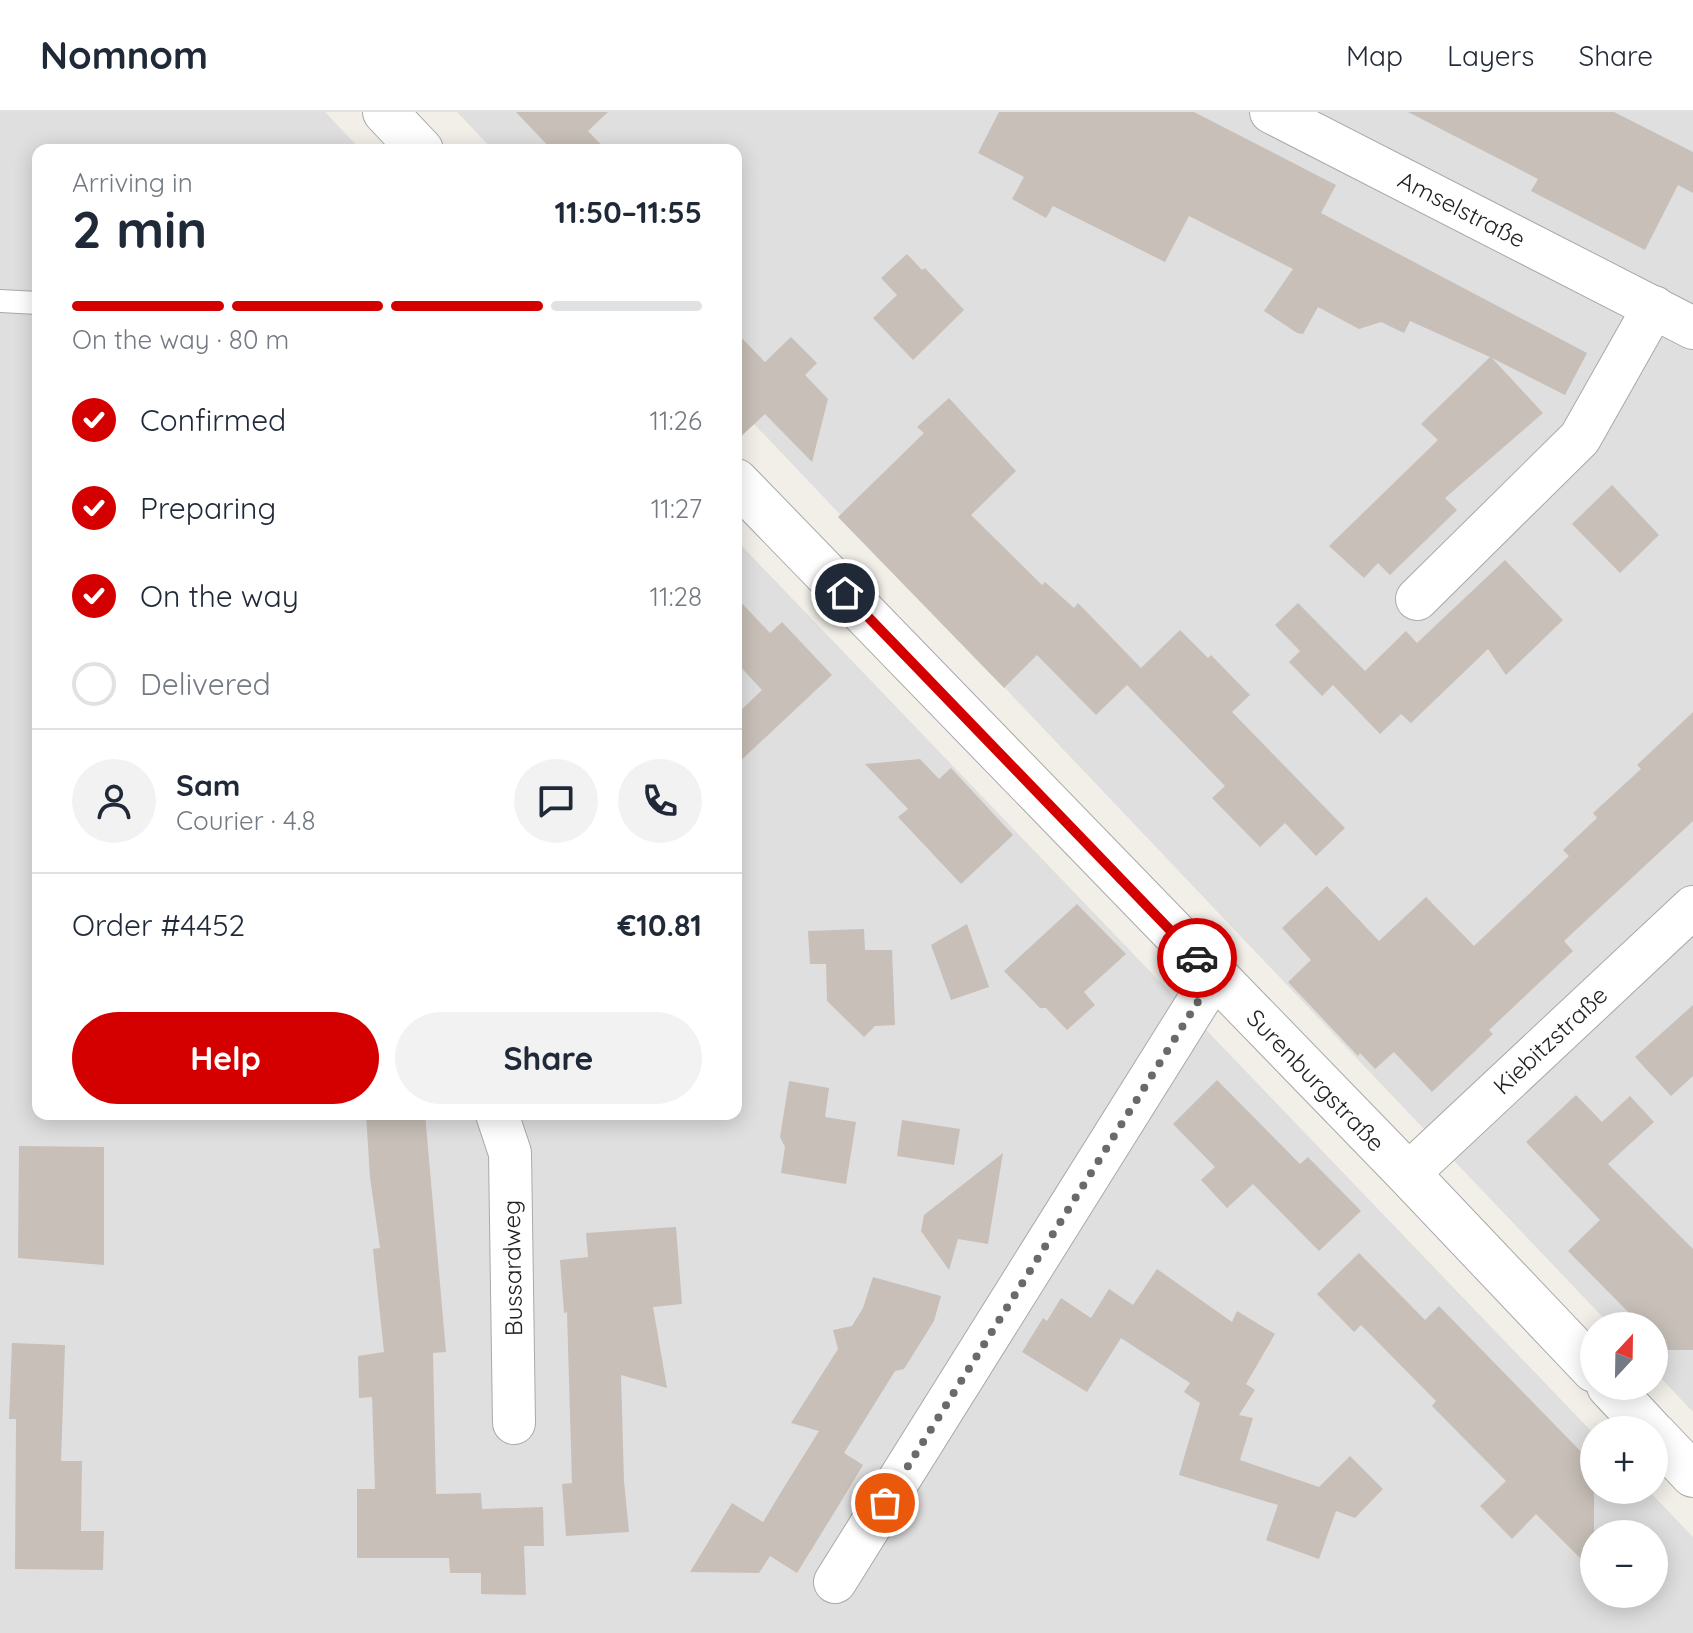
<!DOCTYPE html>
<meta charset="utf-8">
<style>
:root{--surface:#fff;--page:#f2f2f3;--text:#1f2937;--muted:#747a83;--line:#e0e1e3;--accent:#d40000}
body{margin:0;font-family:Quicksand,sans-serif;background:var(--page);color:var(--text);height:100vh;display:flex;flex-direction:column;font-size:30px;white-space:nowrap}
*{box-sizing:border-box;margin:0}
p{font-size:26px;color:var(--muted)}
.icon{flex:none;width:44px;height:44px;fill:none;stroke:currentColor;stroke-width:2;stroke-linecap:round;stroke-linejoin:round}
.map{position:relative;flex:1;overflow:hidden}
.sheet{position:absolute;left:32px;top:32px;width:710px;height:976px;display:flex;flex-direction:column;background:var(--surface);border-radius:16px;box-shadow:0 4px 20px #0003}
.sheet>*{flex:none}
.needle{width:52px;rotate:22deg}
.fabs{position:absolute;left:1580px;top:1200px;display:grid;gap:16px}
.fabs a{display:grid;place-items:center;width:88px;height:88px;border-radius:50%;background:var(--surface);box-shadow:0 4px 20px #0003;font-size:40px}
.pin{position:absolute;display:grid;place-items:center;width:68px;height:68px;color:#fff;margin:-34px;border:4px solid #fff;border-radius:50%;box-shadow:0 2px 8px #0007}
.courier{position:absolute;display:grid;place-items:center;width:80px;height:80px;margin:-40px;border:6px solid #d40000;border-radius:50%;background:#fff;color:#222;box-shadow:0 2px 10px #0007}
.overview em{font-style:normal;font-weight:800}
.overview div{display:flex;flex-direction:column-reverse}
.overview{display:flex;align-items:center;justify-content:space-between;height:136px;padding:0 40px}
h1{font-size:52px;font-weight:800;line-height:60px}
.bar{display:grid;grid-template-columns:repeat(4,1fr);gap:12px 8px;align-content:center;height:96px;padding:0 40px}
.bar i{height:10px;border-radius:6px;background:var(--line)}
.bar .current{background:var(--accent)}
.bar p{grid-column:span 4}
.line{display:flex;align-items:center;gap:20px;padding:0 40px;border-top:2px solid var(--line)}
.line div{flex:1}
.round{display:grid;place-items:center;flex:none;width:84px;height:84px;border-radius:42px;background:var(--page)}
ol{padding:0 40px;list-style:none}
li{display:flex;align-items:center;gap:24px;height:88px}
li p{margin-inline-start:auto}
li .icon{padding:8px;border-radius:50%;background:var(--accent);color:#fff;stroke-width:4}
li:last-child{color:var(--muted)}
li i{width:44px;height:44px;border:4px solid var(--line);border-radius:50%}
.primary-button{display:flex;gap:16px;margin-top:auto;padding:16px 40px}
.primary-button a{flex:1;height:92px;border-radius:48px;background:var(--accent);color:#fff;font-size:32px;font-weight:800;line-height:92px;text-align:center}
.primary-button a+a{background:var(--page);color:var(--text)}
header{display:flex;align-items:center;gap:48px;box-sizing:border-box;height:112px;padding:0 40px;background:var(--surface);border-bottom:2px solid var(--line)}
header strong{font-size:38px}
nav{display:flex;gap:44px;margin-inline-start:auto;font-size:28px}
.map>svg:first-child{display:block}
.residential{fill:#e0dfdf;fill-rule:evenodd}
.building{fill:#c7bfb8}
.lines{fill:none;stroke-linecap:round;stroke-linejoin:round}
.service-casing{stroke:#a9a9a9;stroke-width:24}
.minor-casing{stroke:#a9a9a9;stroke-width:44}
.tertiary-casing{stroke:#a9a9a9;stroke-width:46}
.service{stroke:#fff;stroke-width:22}
.minor{stroke:#fff;stroke-width:42}
.tertiary{stroke:#fff;stroke-width:44}
.done{stroke:#6b6a68;stroke-width:8;stroke-dasharray:0 14.4}
.route{stroke:#d40000;stroke-width:10}
.labels{text-anchor:middle;dominant-baseline:central;stroke-width:7;stroke-linejoin:round;paint-order:stroke}
.street-label{font-size:24px;fill:#222;stroke:#fff}
</style>
<header>
<strong>Nomnom</strong>
<nav><a>Map</a><a>Layers</a><a>Share</a></nav>
</header>
<div class="map">
<svg width="1693" height="1521" viewBox="0 0 1693 1521">
<rect width="100%" height="100%" fill="#f2efe9"/>
<g class="residential">
<path d="M0,0H325L361,38H38V1002H736V428L1594,1322V1378H1648L1693,1425V1521H0ZM1594,1422H1654V1482H1594Z"/>
<path d="M457,0H1693V1300L1654,1259V1214H1611L736,293V38H493Z"/>
</g>
<g class="building">
<path d="M516,0H608L588,19L606,38H552Z"/>
<path d="M999,0H1194L1336,73L1321,101L1587,241L1565,283L1492,246L1543,301L1445,386L1457,398L1390,463L1378,451L1364,466L1329,434L1438,328L1421,312L1490,245L1410,209L1404,221L1381,210L1359,217L1318,195L1303,222L1297,221L1264,199L1293,157L1189,104L1165,150L1053,94L1046,106L1012,87L1024,65L978,41Z"/>
<path d="M1408,0H1614L1693,40V81L1678,73L1645,138L1531,79L1538,67Z"/>
<path d="M907,142L922,158L925,156L964,198L913,248L873,206L897,183L881,166Z"/>
<path d="M736,220L765,250L791,225L817,251L805,263L828,287L812,350L765,302L736,329Z"/>
<path d="M949,286L1016,359L971,403L1042,473L1045,470L1074,496L1078,491L1141,556L1180,518L1208,546L1211,543L1250,583L1232,600L1345,716L1316,744L1285,711L1260,735L1212,686L1225,674L1127,573L1096,603L1037,543L1004,576L838,405L924,321L917,315Z"/>
<path d="M1612,373L1659,423L1620,461L1572,412Z"/>
<path d="M1505,448L1563,508L1506,563L1488,537L1411,611L1401,602L1380,622L1333,573L1322,584L1289,550L1300,539L1275,513L1298,491L1365,559L1406,519L1417,531Z"/>
<path d="M736,485L770,521L782,510L832,563L736,653V603L762,578L736,550Z"/>
<path d="M1693,600V709L1564,829L1573,839L1489,918L1493,922L1432,980L1394,940L1375,957L1360,941L1358,944L1288,870L1311,848L1282,816L1327,774L1379,829L1426,785L1474,834L1569,744L1563,738L1597,706L1593,701L1641,657L1637,653Z"/>
<path d="M920,647L939,667L951,656L1013,723L961,772L898,705L908,697L865,652Z"/>
<path d="M1077,792L1126,842L1084,880L1095,893L1067,918L1046,896H1040L1004,859Z"/>
<path d="M967,812L989,875L951,888L931,833Z"/>
<path d="M864,817L865,838H892L895,913L875,914L864,925L827,889L826,852H810L808,819Z"/>
<path d="M1693,893V964L1671,984L1635,945Z"/>
<path d="M1217,968L1300,1052L1308,1045L1361,1099L1319,1139L1253,1072L1227,1096L1201,1068L1215,1055L1173,1012Z"/>
<path d="M789,969L829,976L825,1005L856,1010L846,1072L781,1061L785,1035L780,1025Z"/>
<path d="M1576,983L1602,1010L1630,984L1654,1010L1608,1052L1693,1137V1238H1664L1654,1227V1214H1642L1568,1139L1600,1108L1526,1030Z"/>
<path d="M366,1002H425L446,1240L433,1241L436,1382L481,1381L482,1397L543,1395L544,1434H524L526,1483L481,1482V1461H450L449,1446H357V1377H375L372,1285L359,1286L358,1244L384,1240L373,1137L380,1136L370,1065Z"/>
<path d="M902,1008L960,1017L954,1053L897,1044Z"/>
<path d="M19,1034L104,1035V1153L18,1146Z"/>
<path d="M1003,1041L988,1132L958,1127L949,1158L921,1119L924,1103Z"/>
<path d="M676,1115L682,1192L653,1195L667,1276L621,1263L624,1369L629,1420L566,1424L562,1372L572,1371L567,1200L564,1201L560,1148L588,1145L586,1121Z"/>
<path d="M1359,1141L1425,1208L1439,1194L1594,1353V1460L1536,1402L1512,1427L1480,1394L1506,1369L1432,1294L1436,1289L1361,1213L1354,1220L1317,1182Z"/>
<path d="M1157,1157L1232,1210L1237,1199L1275,1222L1246,1272L1255,1278L1239,1303L1253,1306L1240,1348L1319,1375L1350,1344L1383,1377L1355,1406L1336,1399L1319,1447L1266,1428L1278,1393L1179,1363L1200,1291L1184,1280L1190,1271L1121,1226L1087,1280L1022,1240L1043,1206L1047,1209L1061,1186L1091,1206L1109,1177L1133,1193Z"/>
<path d="M873,1165L941,1184L934,1209L904,1257L895,1259L844,1341L863,1353L834,1401L797,1461L770,1444L759,1461L690,1460L732,1391L763,1410L786,1372L819,1319L791,1311L838,1237L833,1218L852,1214L863,1196Z"/>
<path d="M12,1231L65,1233L61,1349H82L81,1419H104L103,1458L15,1457L16,1307H9Z"/>
</g>
<g class="lines">
<defs>
<path id="service" d="M0,189L38,191"/>
<g id="minor">
<path d="M1271,0L1693,216"/>
<path d="M1417,487L1580,326L1654,195"/>
<path d="M497,1002L510,1041L514,1311"/>
<path d="M1408,1062L1693,795"/>
<path d="M835,1470L1214,864"/>
</g>
<g id="tertiary">
<path d="M385,0L421,38"/>
<path d="M736,369L1408,1062L1594,1258"/>
<path d="M1609,1274L1650,1318"/>
<path d="M1654,1322L1693,1363"/>
</g>
</defs>
<use href="#service" class="service-casing"/>
<use href="#minor" class="minor-casing"/>
<use href="#tertiary" class="tertiary-casing"/>
<use href="#service" class="service"/>
<use href="#minor" class="minor"/>
<use href="#tertiary" class="tertiary"/>
</g>
<g class="lines">
<path class="done" d="M885,1391L1214,864L1197,846"/>
<path class="route" d="M845,481L1197,846"/>
</g>
<g class="labels">
<g class="street-label">
<text transform="translate(1462 97) rotate(27)">Amselstraße</text>
<text transform="translate(1550 928) rotate(-43)">Kiebitzstraße</text>
<text transform="translate(1316 968) rotate(46)">Surenburgstraße</text>
<text transform="translate(512 1156) rotate(-91)">Bussardweg</text>
</g>
</g>
</svg>
<div class="fabs">
<a><svg class="needle" viewBox="-14 -14 28 28"><path d="M0-13l5 13h-10z" fill="#e53935"/><path d="M0 13l5-13h-10z" fill="#747a83"/></svg></a>
<a>+</a>
<a>−</a>
</div>
<div class="pin" style="left:885px;top:1391px;background:#ea580c"><svg class="icon" aria-label="bag" viewBox="0 0 24 24"><path d="M5 8h14l-1 12H6zM9 8a3 3 0 0 1 6 0"/></svg></div>
<div class="pin" style="left:845px;top:481px;background:#1f2937"><svg class="icon" aria-label="home" viewBox="0 0 24 24"><path d="M3 11l9-7 9 7M6 9v11h12V9"/></svg></div>
<div class="courier" style="left:1197px;top:846px"><svg class="icon" aria-label="car" viewBox="0 0 24 24"><path d="M5 17H2v-5l4-1 3-4h7l3 4 3 1v5h-3M9 17h6M6 11h13"/><circle cx="7" cy="17" r="2"/><circle cx="17" cy="17" r="2"/></svg></div>
<section class="sheet">
<div class="overview"><div><h1>2 min</h1><p>Arriving in</p></div><em>11:50–11:55</em></div>
<div class="bar"><i class="current"></i><i class="current"></i><i class="current"></i><i></i><p>On the way · 80 m</p></div>
<ol>
<li><svg class="icon" aria-label="check" viewBox="0 0 24 24"><path d="M5 12l5 5 9-10"/></svg>Confirmed<p>11:26</p></li>
<li><svg class="icon" aria-label="check" viewBox="0 0 24 24"><path d="M5 12l5 5 9-10"/></svg>Preparing<p>11:27</p></li>
<li><svg class="icon" aria-label="check" viewBox="0 0 24 24"><path d="M5 12l5 5 9-10"/></svg>On the way<p>11:28</p></li>
<li><i></i>Delivered</li>
</ol>
<div class="line" style="height:144px"><a class="round"><svg class="icon" aria-label="person" viewBox="0 0 24 24"><circle cx="12" cy="8" r="4"/><path d="M4 21q1-7 8-7t8 7"/></svg></a><div><b>Sam</b><p>Courier · 4.8</p></div><a class="round"><svg class="icon" aria-label="chat" viewBox="0 0 24 24"><path d="M4 5h16v11H9l-5 4z"/></svg></a><a class="round"><svg class="icon" aria-label="phone" viewBox="0 0 24 24"><path d="M5 4h4l2 5-3 2q2 4 5 5l2-3 5 2v4C11 20 4 13 5 4z"/></svg></a></div>
<div class="line" style="height:104px"><div>Order #4452</div><b>€10.81</b></div>
<div class="primary-button"><a>Help</a><a>Share</a></div>
</section>
</div>
